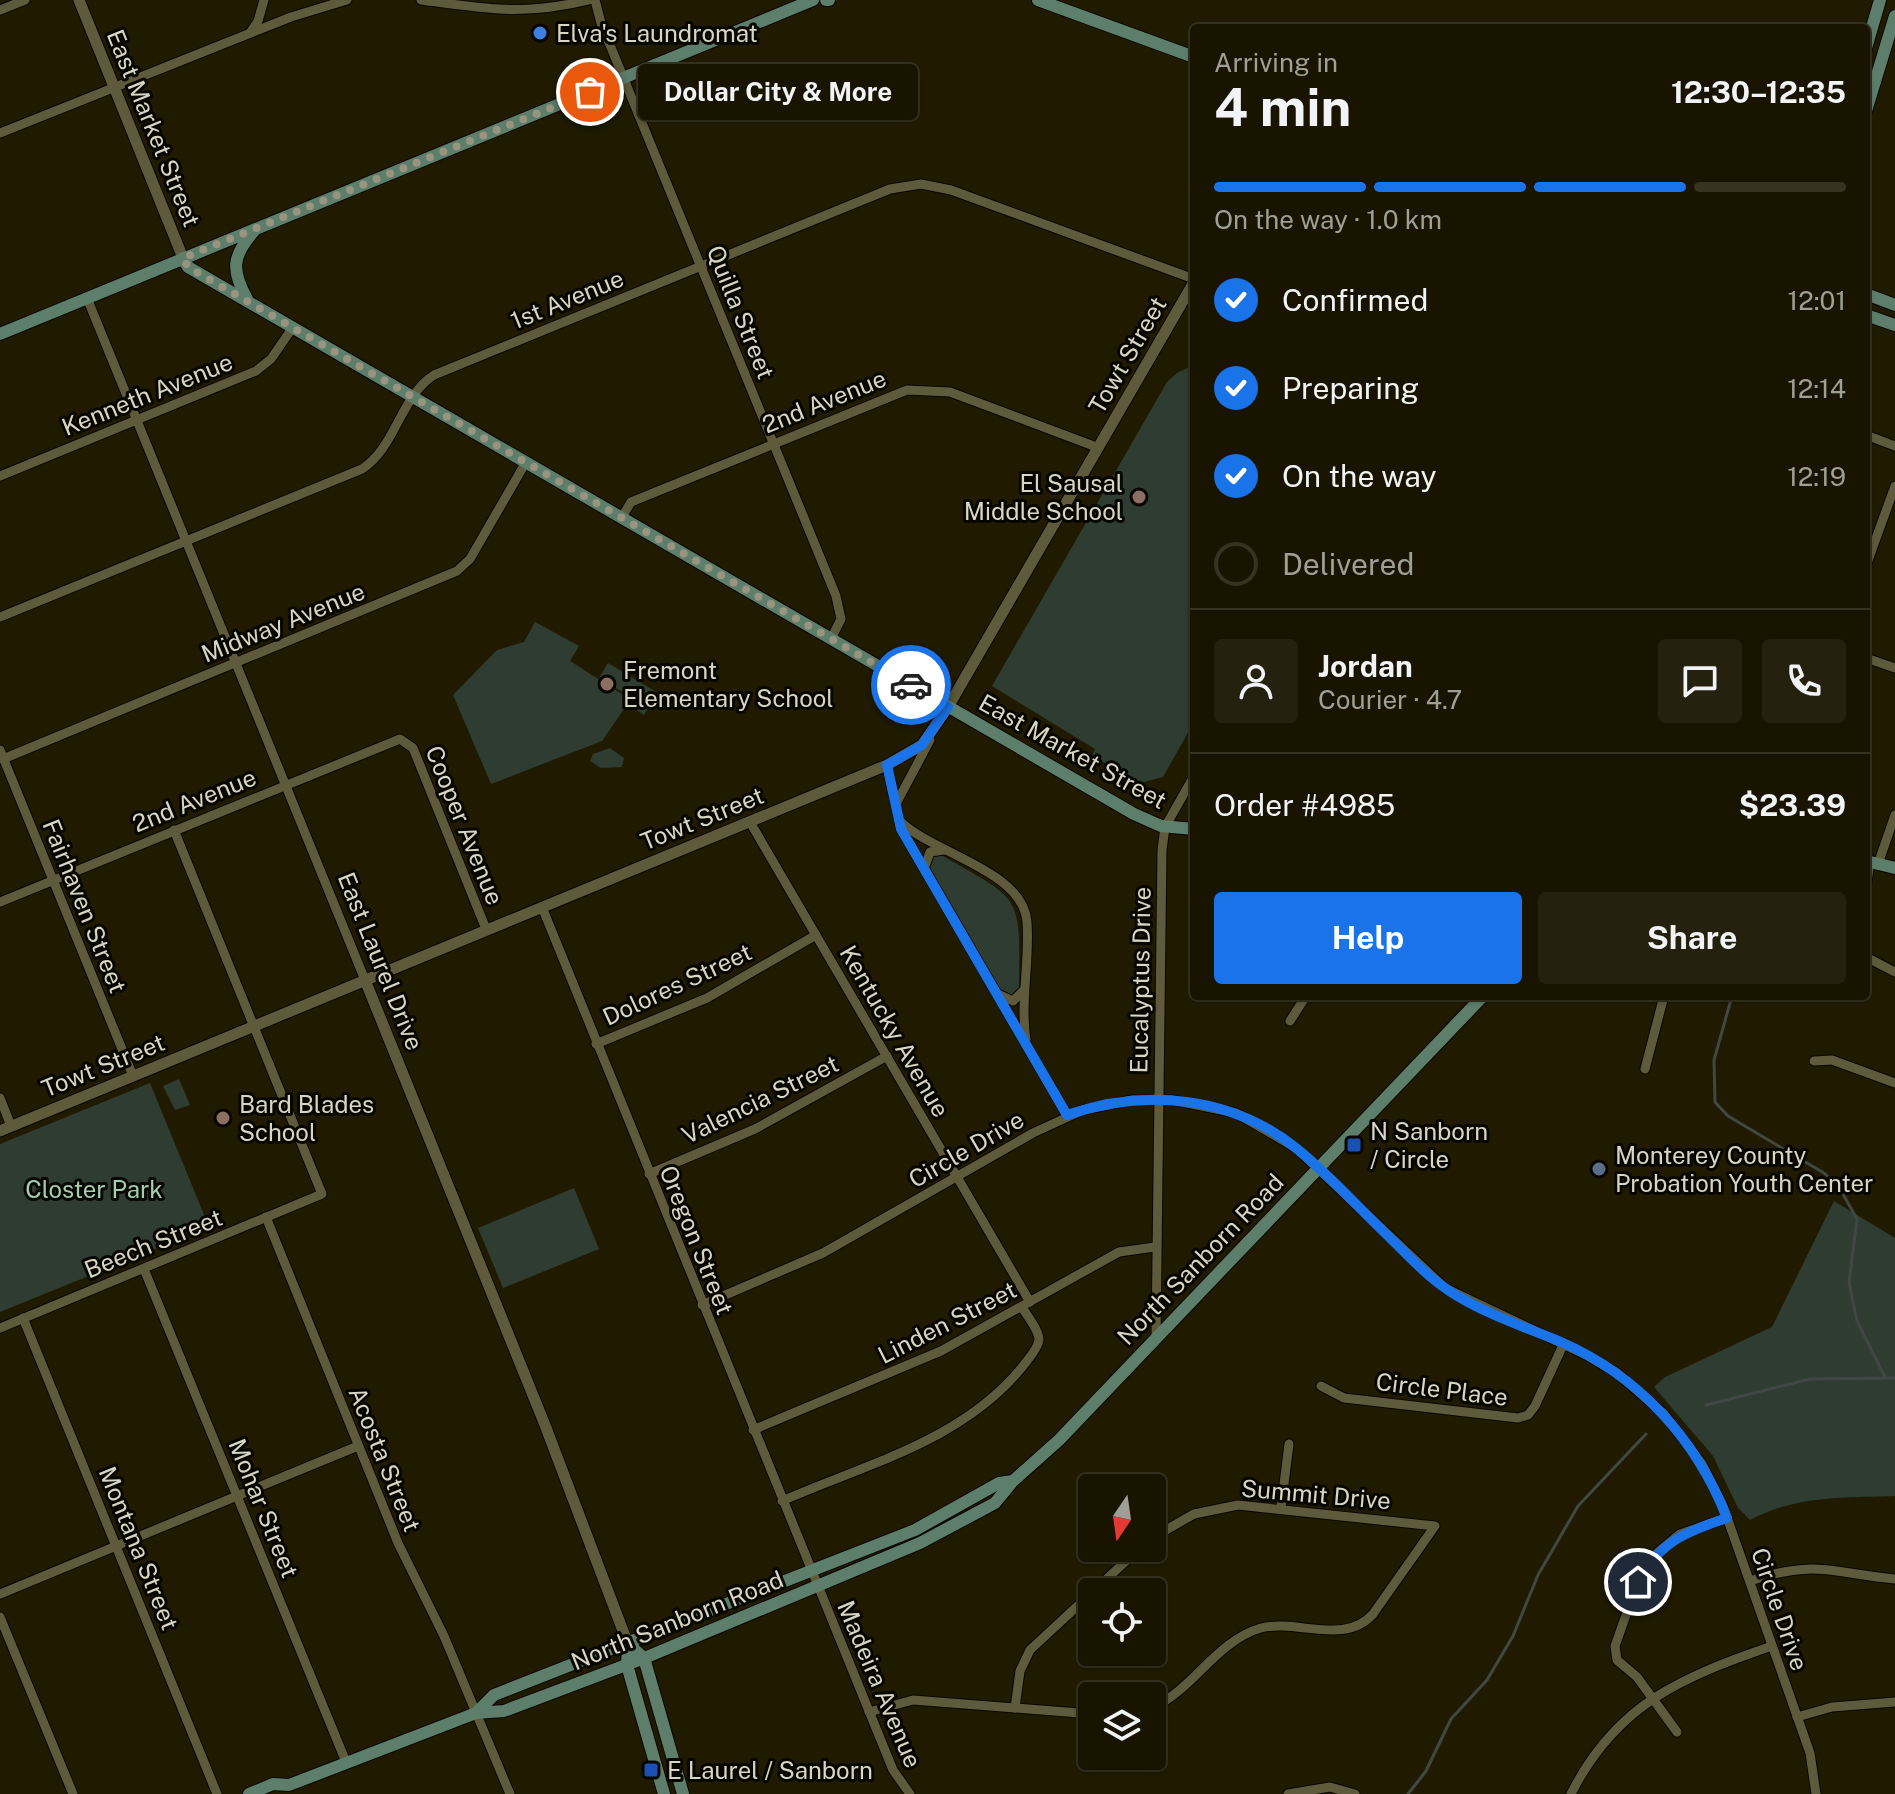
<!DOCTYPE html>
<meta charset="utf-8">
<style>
:root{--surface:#181400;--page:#25210f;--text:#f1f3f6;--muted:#9f9e99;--line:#363322;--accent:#1a73e8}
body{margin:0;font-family:"Public Sans",sans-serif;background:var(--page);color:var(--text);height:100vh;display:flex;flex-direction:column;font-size:30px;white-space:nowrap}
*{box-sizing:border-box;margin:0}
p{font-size:26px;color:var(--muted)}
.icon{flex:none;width:44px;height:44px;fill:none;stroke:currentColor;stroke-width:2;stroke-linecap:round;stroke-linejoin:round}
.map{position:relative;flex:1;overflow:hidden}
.details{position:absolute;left:1190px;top:24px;width:680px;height:976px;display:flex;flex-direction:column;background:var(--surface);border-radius:8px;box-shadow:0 2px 6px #0004,0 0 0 2px var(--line)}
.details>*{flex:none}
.needle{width:52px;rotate:193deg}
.controls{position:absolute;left:1078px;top:1474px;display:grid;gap:16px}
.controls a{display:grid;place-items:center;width:88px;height:88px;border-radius:8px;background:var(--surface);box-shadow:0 2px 6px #0004,0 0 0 2px var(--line);font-size:40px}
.pin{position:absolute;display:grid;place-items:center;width:68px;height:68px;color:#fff;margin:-34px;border:4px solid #fff;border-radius:50%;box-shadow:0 2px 8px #0007}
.courier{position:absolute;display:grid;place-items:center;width:80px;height:80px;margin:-40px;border:6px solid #1a73e8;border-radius:50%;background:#fff;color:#222;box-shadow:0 2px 10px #0007}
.bubble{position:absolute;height:56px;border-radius:8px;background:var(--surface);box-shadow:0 2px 6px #0004,0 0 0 2px var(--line);font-size:26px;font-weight:700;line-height:56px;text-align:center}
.summary em{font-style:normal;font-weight:700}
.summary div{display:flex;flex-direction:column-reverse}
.summary{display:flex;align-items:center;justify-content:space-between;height:136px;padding:0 24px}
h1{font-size:52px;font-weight:700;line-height:60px}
.bar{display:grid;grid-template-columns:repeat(4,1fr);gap:12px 8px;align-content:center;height:96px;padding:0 24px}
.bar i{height:10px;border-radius:6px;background:var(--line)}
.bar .active{background:var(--accent)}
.bar p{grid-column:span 4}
.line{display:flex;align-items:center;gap:20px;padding:0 24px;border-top:2px solid var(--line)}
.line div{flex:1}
.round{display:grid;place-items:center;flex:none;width:84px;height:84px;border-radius:8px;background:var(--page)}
ol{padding:0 24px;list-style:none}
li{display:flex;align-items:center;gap:24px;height:88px}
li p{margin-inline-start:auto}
li .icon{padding:8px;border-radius:50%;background:var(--accent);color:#fff;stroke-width:4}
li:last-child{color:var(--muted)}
li i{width:44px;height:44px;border:4px solid var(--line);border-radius:50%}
.primary-button{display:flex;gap:16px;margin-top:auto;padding:16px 24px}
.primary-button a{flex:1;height:92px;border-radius:8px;background:var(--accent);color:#fff;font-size:32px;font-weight:700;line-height:92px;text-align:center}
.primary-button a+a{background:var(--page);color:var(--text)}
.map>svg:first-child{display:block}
.green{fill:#2e3c31}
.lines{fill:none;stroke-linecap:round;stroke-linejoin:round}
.stream{stroke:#414745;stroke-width:3}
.minor-casing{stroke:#0a0600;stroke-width:11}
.tertiary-casing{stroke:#0a0600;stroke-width:13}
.secondary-casing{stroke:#0a0600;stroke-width:14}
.minor{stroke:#5f5a3b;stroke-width:9}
.tertiary{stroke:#5f5a3b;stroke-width:11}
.secondary{stroke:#5e7e6c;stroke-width:12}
.done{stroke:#98947f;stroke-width:8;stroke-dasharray:0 14.4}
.route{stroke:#1a73e8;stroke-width:10}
.shop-dot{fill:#3f7fe0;stroke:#080600;stroke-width:3}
.education-dot{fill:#8d6e63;stroke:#080600;stroke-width:3}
.transit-dot{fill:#1a4fb4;stroke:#080600;stroke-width:3}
.service-dot{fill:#5c6f8a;stroke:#080600;stroke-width:3}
.labels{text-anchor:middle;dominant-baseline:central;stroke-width:6;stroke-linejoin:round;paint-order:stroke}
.poi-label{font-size:24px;fill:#d8d5c4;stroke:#080600;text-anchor:start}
.street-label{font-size:24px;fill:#d8d5c4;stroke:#080600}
.park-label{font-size:24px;fill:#a1d0ab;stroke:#080600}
</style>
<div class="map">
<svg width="1895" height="1794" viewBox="0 0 1895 1794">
<rect width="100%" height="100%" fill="#201b00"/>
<g class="green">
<path d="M1194,365V722L1163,777L1140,783L1092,756L1095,749L992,686L1167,382L1177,373Z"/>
<path d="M535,622L579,646L570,661L625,696L626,706L602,741L491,784L453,695L497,650L524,642Z"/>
<path d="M608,663L658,693L644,715L628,704L626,694L599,678Z"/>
<path d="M610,748L624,758L622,767L601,768L590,761L593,754Z"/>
<path d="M941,855C1023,902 1020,893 1019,989L1013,997L1004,995L928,864L931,856Z"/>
<path d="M179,1079L190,1105L175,1110L163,1086Z"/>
<path d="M150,1083L209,1227L0,1312V1144Z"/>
<path d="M574,1188L599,1249L503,1288L478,1228Z"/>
<path d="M1834,1201L1895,1238V1496C1843,1498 1797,1495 1750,1520L1738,1508L1713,1456L1654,1387L1665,1377L1772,1327Z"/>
</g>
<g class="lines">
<g class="stream">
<path d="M1732,996L1714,1060L1715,1102L1728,1116L1824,1173L1839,1187L1857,1219L1849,1283L1857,1321L1885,1377"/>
<path d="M1706,1405L1810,1379L1895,1378"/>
<path d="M1408,1794L1426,1771L1451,1719L1487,1680L1513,1636L1538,1575L1578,1506L1646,1434"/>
</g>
<defs>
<g id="minor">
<path d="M421,0C486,9 524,16 589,0"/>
<path d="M595,0L601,23L836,596L841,619L831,639"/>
<path d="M0,10L25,0"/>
<path d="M250,33L258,21L264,0"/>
<path d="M0,133L291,17L347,0"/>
<path d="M87,298L365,980"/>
<path d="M1866,435L1895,446"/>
<path d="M0,476L256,371L271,359L293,327"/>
<path d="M622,517L631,502L907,390L950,392L1099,448"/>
<path d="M1866,566L1895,486"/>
<path d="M0,617L362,469C396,447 400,397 434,375L890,189L921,184L951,190L1194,279"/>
<path d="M1866,658L1895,668"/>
<path d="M0,750L133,1076"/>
<path d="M3,759L457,571L470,559L526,462"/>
<path d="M887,765L901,829L1067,1115"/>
<path d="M896,804L930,740"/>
<path d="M900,821C933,854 1023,870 1027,922C1030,961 1020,1001 1026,1040"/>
<path d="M750,822L1030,1302"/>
<path d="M1878,864L1895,815"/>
<path d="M924,869L930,852L944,850"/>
<path d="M1866,888L1870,862"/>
<path d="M0,902L400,739L413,748L486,929"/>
<path d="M542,907L893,1770L910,1794"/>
<path d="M1866,957L1895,972"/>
<path d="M998,994L1013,1001L1024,990"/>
<path d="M1290,1021L1306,996"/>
<path d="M596,1044L707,998L816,935"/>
<path d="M1814,1061L1832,1060L1895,1083"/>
<path d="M1645,1069L1664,996"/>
<path d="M0,1098L11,1126"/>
<path d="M649,1174L755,1129L887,1056"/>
<path d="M266,1217L398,1543L444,1636L510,1794"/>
<path d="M144,1269L346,1762"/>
<path d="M702,1305L823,1253L1033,1133L1083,1110L1132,1100H1172L1236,1113L1296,1148L1445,1288L1588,1356L1617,1373L1664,1414L1702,1464L1723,1506L1810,1753L1816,1794"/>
<path d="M23,1318L217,1794"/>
<path d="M0,1328L322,1194L174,830"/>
<path d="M1156,1337L1162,850L1165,827L1194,776"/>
<path d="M1321,1386L1344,1398L1518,1418L1528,1415L1535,1406L1564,1343"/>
<path d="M753,1430L941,1351L1119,1252L1155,1247"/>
<path d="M782,1501C866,1464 963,1441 1023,1366C1028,1359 1038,1349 1039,1340C1039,1330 1027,1316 1022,1307"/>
<path d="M1281,1508L1289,1444"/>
<path d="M1152,1538L1194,1514L1238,1505L1435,1526L1373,1614C1345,1646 1297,1619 1261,1628C1216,1641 1193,1690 1152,1708"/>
<path d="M1750,1581C1815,1559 1832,1573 1895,1579"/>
<path d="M0,1594L358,1446"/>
<path d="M0,1617L73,1794"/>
<path d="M1015,1708L1020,1671L1030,1650L1140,1548"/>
<path d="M869,1712L913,1700L1092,1714"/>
<path d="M1797,1717L1832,1707L1895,1702"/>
<path d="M1677,1732L1637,1677L1617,1660L1615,1646L1636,1587L1657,1553L1680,1534L1727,1518"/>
<path d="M1288,1794L1330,1787L1355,1794"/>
<path d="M1571,1794C1616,1704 1682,1677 1772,1646"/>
</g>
<g id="tertiary">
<path d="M79,0L183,258"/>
<path d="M365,980L545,1425L628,1644"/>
<path d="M0,1131L887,765L922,745L948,707L1194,282"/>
</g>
<g id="secondary">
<path d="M826,0H829"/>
<path d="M1038,0L1194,57"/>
<path d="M1866,48L1880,0"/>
<path d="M1866,111L1895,16"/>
<path d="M183,258L188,267L1134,814L1161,826L1194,829"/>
<path d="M1866,294L1895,305"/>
<path d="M247,299C231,270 232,256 254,231"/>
<path d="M1866,315L1895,325"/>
<path d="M0,334L813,0"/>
<path d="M1866,861L1895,868"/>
<path d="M628,1644L644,1658L683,1794"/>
<path d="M628,1644L627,1665L664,1794"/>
<path d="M476,1713L494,1695L915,1530L999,1483L1013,1481"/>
<path d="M249,1794L273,1784L289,1785L476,1713L504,1711L642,1659L920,1543L995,1503L1013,1481L1059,1440L1483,996"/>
</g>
</defs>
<use href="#minor" class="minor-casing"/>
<use href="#tertiary" class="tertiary-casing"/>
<use href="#secondary" class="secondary-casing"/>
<use href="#minor" class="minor"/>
<use href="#tertiary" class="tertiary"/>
<use href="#secondary" class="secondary"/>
</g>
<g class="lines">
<path class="done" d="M590,92L183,258L188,267L911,685"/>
<path class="route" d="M911,685L948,707L922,745L887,765L901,829L1067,1115C1145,1088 1231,1096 1296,1148C1327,1173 1355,1204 1384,1232C1405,1252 1426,1276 1451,1292C1485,1314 1525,1327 1561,1342C1639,1376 1696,1439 1727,1518C1687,1531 1659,1542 1638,1582"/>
</g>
<circle class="shop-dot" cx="540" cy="33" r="8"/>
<g class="education-dot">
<circle cx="1139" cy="497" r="8"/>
<circle cx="607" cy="684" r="8"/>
<circle cx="223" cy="1118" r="8"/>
</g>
<g class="transit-dot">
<rect x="1346" y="1137" width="16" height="16" rx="4"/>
<rect x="643" y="1762" width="16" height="16" rx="4"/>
</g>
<circle class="service-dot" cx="1599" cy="1169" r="8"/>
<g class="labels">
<g class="poi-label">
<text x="556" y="33">Elva's Laundromat</text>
<text x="1123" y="483" text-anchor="end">El Sausal<tspan x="1123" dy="28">Middle School</tspan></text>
<text x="623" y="670">Fremont<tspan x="623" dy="28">Elementary School</tspan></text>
<text x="239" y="1104">Bard Blades<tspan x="239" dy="28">School</tspan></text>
<text x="1370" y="1131">N Sanborn<tspan x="1370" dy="28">/ Circle</tspan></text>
<text x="1615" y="1155">Monterey County<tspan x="1615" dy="28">Probation Youth Center</tspan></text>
<text x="667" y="1770">E Laurel / Sanborn</text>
</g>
<g class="street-label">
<text transform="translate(154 128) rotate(68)">East Market Street</text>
<text transform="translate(567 299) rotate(-22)">1st Avenue</text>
<text transform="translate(741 312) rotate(68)">Quilla Street</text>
<text transform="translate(1127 355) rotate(-60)">Towt Street</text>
<text transform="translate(147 394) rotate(-22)">Kenneth Avenue</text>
<text transform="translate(824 401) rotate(-22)">2nd Avenue</text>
<text transform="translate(283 622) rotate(-22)">Midway Avenue</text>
<text transform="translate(1073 751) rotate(29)">East Market Street</text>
<text transform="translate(194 800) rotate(-22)">2nd Avenue</text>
<text transform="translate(702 818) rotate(-22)">Towt Street</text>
<text transform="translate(465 825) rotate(68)">Cooper Avenue</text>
<text transform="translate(85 906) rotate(68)">Fairhaven Street</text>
<text transform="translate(381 961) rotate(68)">East Laurel Drive</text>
<text transform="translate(1140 980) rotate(-89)">Eucalyptus Drive</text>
<text transform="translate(677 984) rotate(-25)">Dolores Street</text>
<text transform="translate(895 1031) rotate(60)">Kentucky Avenue</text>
<text transform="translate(103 1065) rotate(-22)">Towt Street</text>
<text transform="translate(760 1099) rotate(-26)">Valencia Street</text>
<text transform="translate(966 1149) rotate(-30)">Circle Drive</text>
<text transform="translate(697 1240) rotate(68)">Oregon Street</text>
<text transform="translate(153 1243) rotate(-22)">Beech Street</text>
<text transform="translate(1200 1259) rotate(-46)">North Sanborn Road</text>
<text transform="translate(947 1322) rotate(-27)">Linden Street</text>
<text transform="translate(1442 1389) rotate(7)">Circle Place</text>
<text transform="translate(385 1459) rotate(68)">Acosta Street</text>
<text transform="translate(1316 1494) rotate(5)">Summit Drive</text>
<text transform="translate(264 1508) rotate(68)">Mohar Street</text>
<text transform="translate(139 1548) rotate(68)">Montana Street</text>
<text transform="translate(1780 1609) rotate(71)">Circle Drive</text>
<text transform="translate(677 1620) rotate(-22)">North Sanborn Road</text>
<text transform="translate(880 1684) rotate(67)">Madeira Avenue</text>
</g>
<g class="park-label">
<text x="94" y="1189">Closter Park</text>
</g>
</g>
</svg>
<div class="controls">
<a><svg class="needle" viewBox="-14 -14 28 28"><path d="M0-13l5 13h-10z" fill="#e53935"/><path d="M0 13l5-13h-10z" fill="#9f9e99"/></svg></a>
<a><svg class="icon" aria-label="locate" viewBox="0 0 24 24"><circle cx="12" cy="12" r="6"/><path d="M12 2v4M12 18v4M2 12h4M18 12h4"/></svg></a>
<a><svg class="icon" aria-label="layers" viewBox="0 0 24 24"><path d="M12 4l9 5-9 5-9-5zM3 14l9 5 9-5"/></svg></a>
</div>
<div class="pin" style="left:590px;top:92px;background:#ea580c"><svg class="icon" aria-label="bag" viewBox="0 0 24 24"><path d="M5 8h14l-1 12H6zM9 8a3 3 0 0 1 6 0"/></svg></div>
<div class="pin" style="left:1638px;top:1582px;background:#1f2937"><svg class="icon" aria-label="home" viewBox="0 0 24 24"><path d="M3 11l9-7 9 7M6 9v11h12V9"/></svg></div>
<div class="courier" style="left:911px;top:685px"><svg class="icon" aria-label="car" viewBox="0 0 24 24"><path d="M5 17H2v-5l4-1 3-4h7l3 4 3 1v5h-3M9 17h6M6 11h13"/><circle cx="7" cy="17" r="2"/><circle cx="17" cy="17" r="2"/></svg></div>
<div class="bubble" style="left:638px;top:64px;width:280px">Dollar City &amp; More</div>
<section class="details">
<div class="summary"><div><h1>4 min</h1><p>Arriving in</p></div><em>12:30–12:35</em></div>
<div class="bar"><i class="active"></i><i class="active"></i><i class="active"></i><i></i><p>On the way · 1.0 km</p></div>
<ol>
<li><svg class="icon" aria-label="check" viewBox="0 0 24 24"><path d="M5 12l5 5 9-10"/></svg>Confirmed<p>12:01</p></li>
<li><svg class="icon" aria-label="check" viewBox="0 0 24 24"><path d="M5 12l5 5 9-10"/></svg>Preparing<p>12:14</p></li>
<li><svg class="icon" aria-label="check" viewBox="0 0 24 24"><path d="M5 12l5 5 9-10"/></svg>On the way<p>12:19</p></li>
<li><i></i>Delivered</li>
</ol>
<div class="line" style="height:144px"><a class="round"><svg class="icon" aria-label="person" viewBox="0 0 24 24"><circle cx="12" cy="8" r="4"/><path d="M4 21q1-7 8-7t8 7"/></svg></a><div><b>Jordan</b><p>Courier · 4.7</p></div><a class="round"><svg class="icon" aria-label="chat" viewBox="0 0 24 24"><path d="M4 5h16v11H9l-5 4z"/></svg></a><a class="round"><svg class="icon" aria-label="phone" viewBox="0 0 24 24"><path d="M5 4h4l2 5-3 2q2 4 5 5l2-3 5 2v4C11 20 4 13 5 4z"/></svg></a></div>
<div class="line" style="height:104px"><div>Order #4985</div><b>$23.39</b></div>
<div class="primary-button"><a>Help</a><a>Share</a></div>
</section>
</div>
